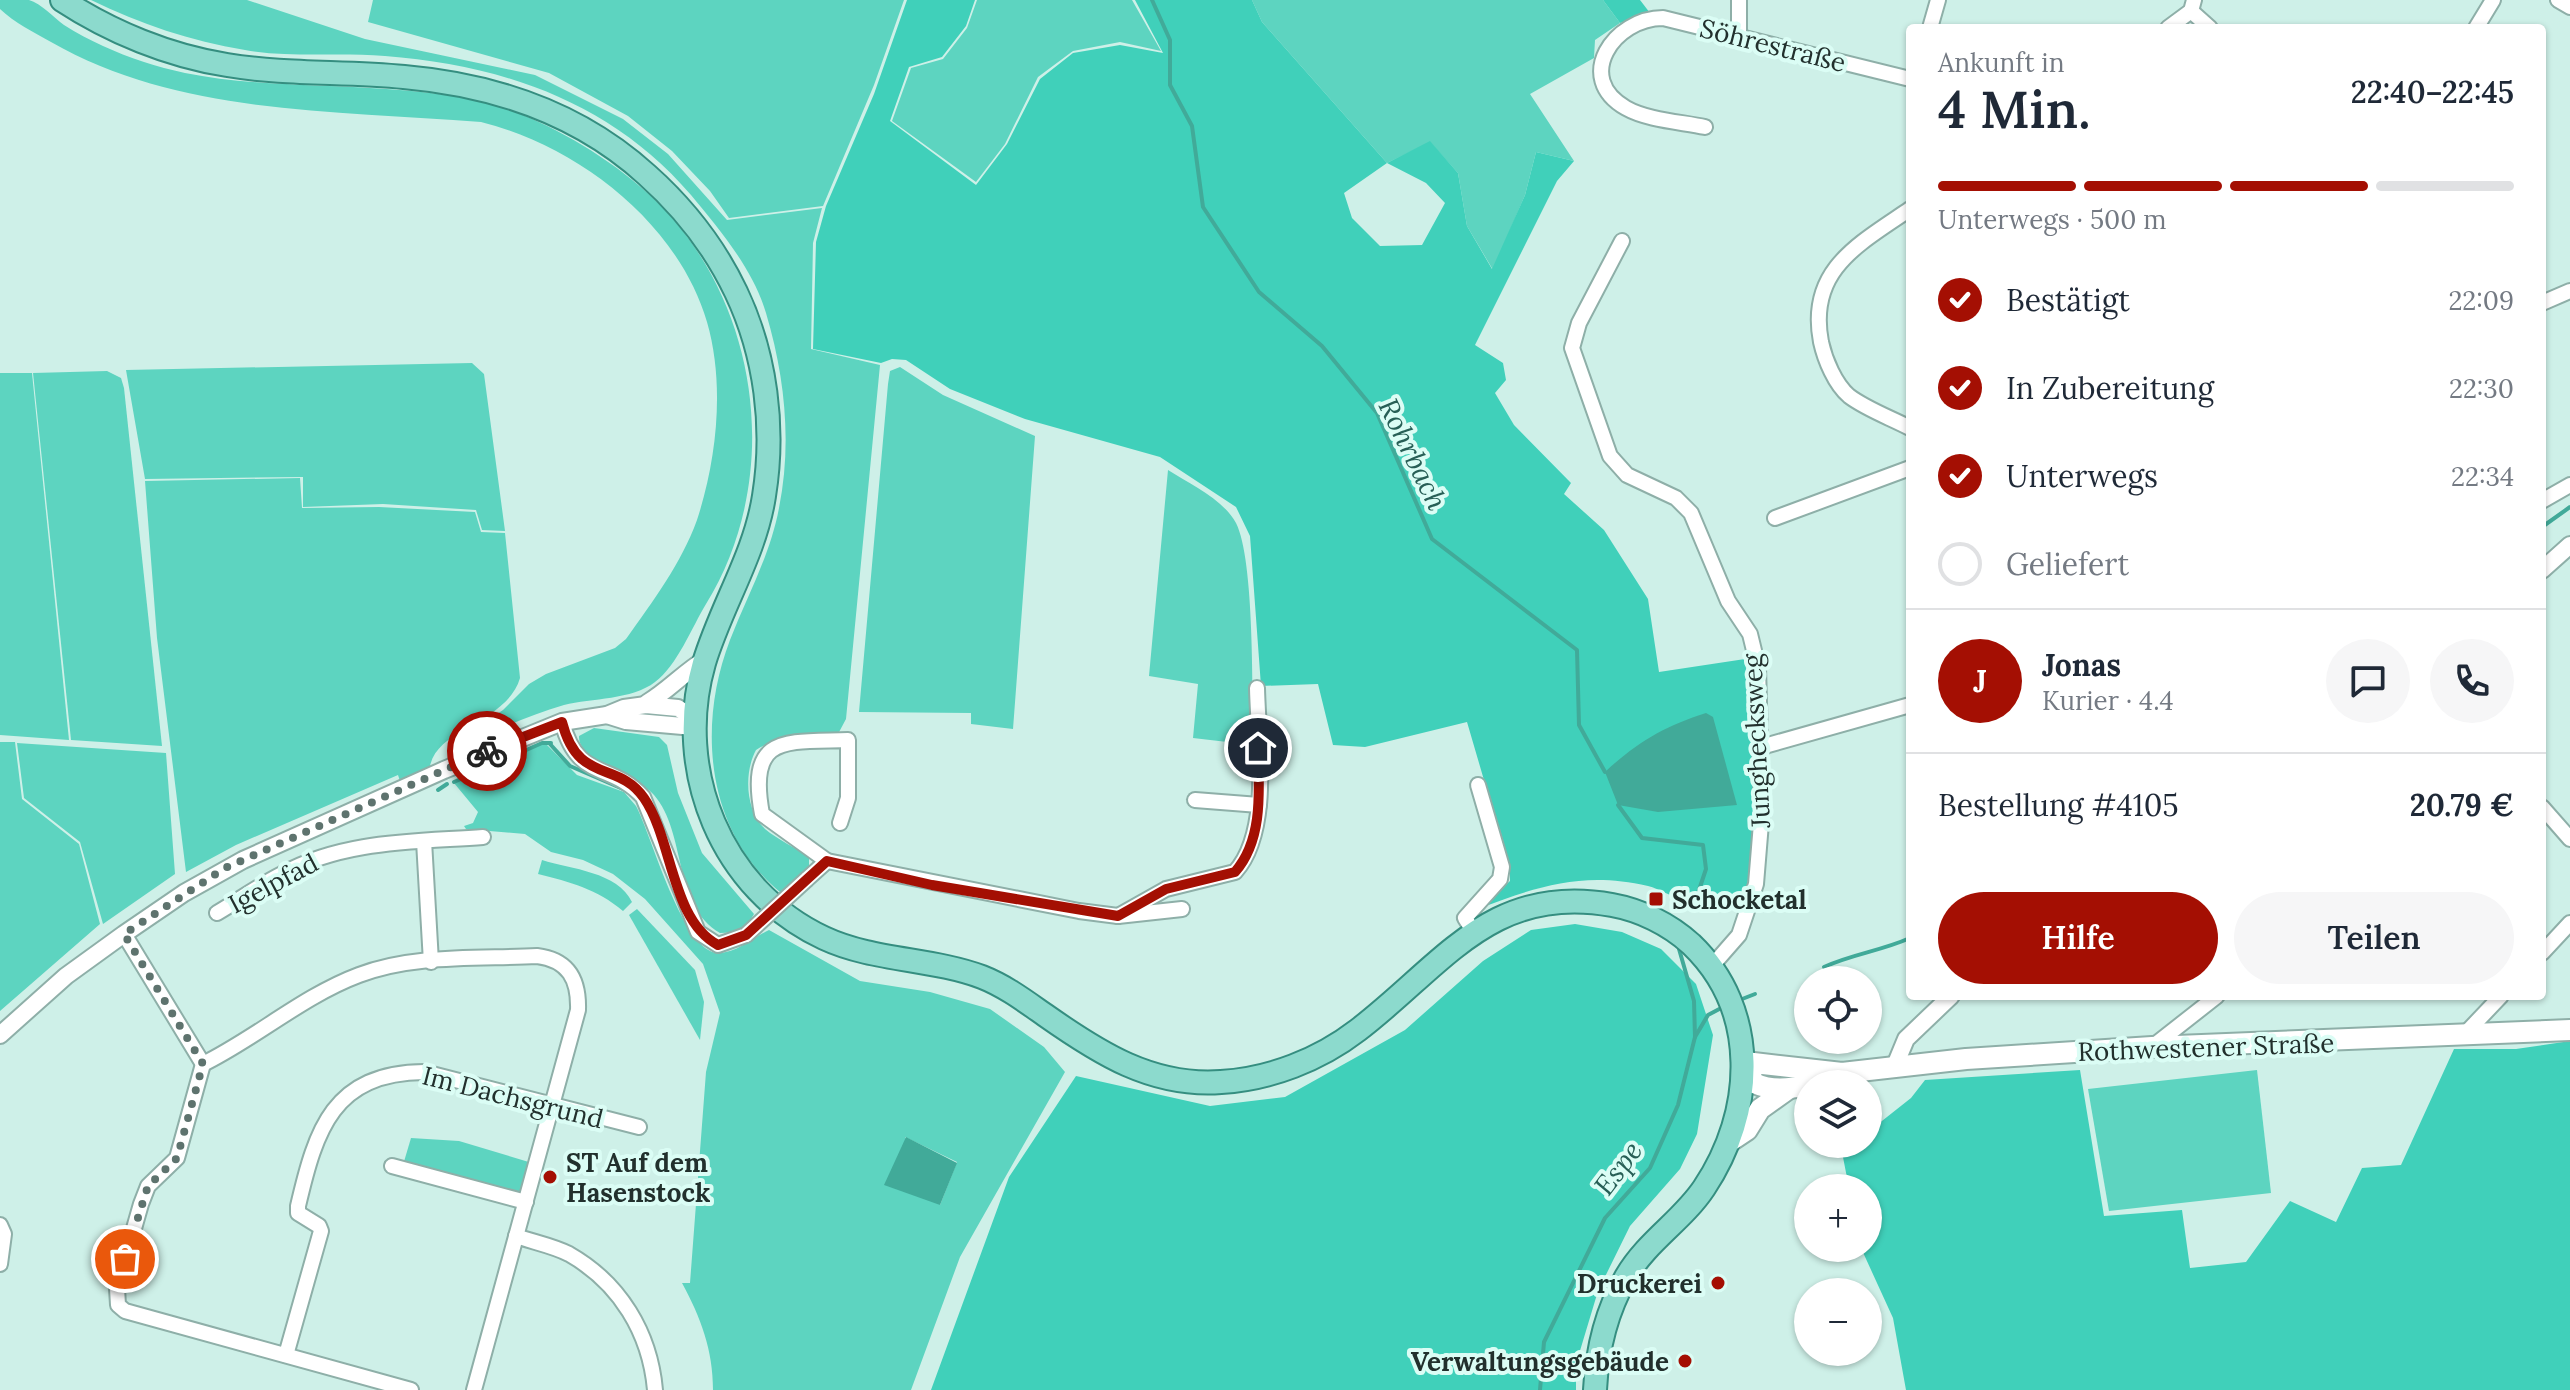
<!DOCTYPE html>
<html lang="de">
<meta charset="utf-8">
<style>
:root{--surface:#fff;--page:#f6f6f7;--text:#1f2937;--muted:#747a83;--line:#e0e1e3;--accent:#a40f03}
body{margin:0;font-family:Lora,serif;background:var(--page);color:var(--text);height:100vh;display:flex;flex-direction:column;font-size:30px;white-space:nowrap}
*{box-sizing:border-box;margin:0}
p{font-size:26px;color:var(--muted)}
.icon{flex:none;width:44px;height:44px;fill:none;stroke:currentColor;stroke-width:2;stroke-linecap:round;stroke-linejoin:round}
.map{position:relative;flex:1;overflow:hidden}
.side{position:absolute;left:1906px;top:24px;width:640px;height:976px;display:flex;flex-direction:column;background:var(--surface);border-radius:8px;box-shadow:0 2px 6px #0004}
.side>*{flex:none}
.buttons{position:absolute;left:1794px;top:966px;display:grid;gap:16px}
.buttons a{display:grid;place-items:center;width:88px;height:88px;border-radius:50%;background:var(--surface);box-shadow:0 2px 6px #0004;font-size:40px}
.pin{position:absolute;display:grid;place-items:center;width:68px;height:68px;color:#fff;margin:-34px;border:4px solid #fff;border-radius:50%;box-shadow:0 2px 8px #0007}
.courier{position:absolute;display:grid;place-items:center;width:80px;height:80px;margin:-40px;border:6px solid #a40f03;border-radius:50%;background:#fff;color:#222;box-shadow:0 2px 10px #0007}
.summary em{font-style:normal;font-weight:600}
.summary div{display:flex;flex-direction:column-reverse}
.summary{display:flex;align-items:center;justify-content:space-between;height:136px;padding:0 32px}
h1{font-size:52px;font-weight:600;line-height:60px}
.bar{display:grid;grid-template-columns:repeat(4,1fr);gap:12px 8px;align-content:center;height:96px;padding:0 32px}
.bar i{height:10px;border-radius:6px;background:var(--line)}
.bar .on{background:var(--accent)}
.bar p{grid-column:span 4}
.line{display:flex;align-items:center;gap:20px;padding:0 32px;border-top:2px solid var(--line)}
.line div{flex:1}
.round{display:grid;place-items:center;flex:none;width:84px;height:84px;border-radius:42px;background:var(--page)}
ol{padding:0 32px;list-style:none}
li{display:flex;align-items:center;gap:24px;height:88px}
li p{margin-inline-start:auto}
li .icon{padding:8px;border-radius:50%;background:var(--accent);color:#fff;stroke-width:4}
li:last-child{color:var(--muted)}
li i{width:44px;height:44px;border:4px solid var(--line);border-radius:50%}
.action{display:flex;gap:16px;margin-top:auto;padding:16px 32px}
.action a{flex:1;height:92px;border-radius:48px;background:var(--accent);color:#fff;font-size:32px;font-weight:600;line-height:92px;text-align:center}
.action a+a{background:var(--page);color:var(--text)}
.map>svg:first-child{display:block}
.green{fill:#5dd4c0;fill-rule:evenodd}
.forest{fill:#40d0ba;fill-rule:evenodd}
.water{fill:#41aa99}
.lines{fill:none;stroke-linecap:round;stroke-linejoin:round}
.stream{stroke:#41aa99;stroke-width:4}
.minor-casing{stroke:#8eafa8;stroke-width:18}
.tertiary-casing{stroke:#8eafa8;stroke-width:20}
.secondary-casing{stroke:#8eafa8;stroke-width:24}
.primary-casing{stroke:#358e80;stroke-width:26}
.minor{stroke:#fff;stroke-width:14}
.tertiary{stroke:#fff;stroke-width:16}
.secondary{stroke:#fff;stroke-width:20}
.primary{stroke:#8cdacd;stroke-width:22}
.minor-bridge-casing{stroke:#8eafa8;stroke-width:18;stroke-linecap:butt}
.minor-bridge{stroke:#fff;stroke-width:14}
.done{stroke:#5e736e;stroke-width:8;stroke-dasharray:0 14.4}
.route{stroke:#a40f03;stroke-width:10}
.poi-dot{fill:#a40f03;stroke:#dbfdf5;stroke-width:3}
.labels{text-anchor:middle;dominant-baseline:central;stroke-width:8;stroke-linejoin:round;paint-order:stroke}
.street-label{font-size:26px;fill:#22302d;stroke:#dbfdf5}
.poi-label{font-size:26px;font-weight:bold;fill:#22302d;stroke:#dbfdf5;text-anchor:start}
.water-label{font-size:28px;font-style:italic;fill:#275f56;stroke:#dbfdf5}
</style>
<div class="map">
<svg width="2570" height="1390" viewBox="0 0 2570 1390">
<rect width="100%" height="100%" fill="#cef0e8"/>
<g class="green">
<path d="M0,0C9,0 21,0 29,0C41,3 54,18 64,25C76,33 90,40 103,46C129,58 157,67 185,73C292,95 434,75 530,118C576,138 626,170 662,207C762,311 782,481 706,604C692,627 677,666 655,682C632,700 592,698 564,705C526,716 492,732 457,749L454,743L503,710L529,684L546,674L615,648L626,639C653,601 681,564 697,520C717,459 725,384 707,322C678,223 578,146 481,122C337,110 180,116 51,42C33,32 15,23 0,9Z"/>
<path d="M91,0H247L365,39L535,75L623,119L668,154L727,220L822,208L813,243L811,349L880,365L846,719L838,734C808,738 783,733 756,750C744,772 745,810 765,829C778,840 795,847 809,857V870L780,892C706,831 697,726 730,640C747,596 770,556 779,508C792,443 785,377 766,313C753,269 720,230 691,195C612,103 504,65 385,56C339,52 291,58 245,50C190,41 141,24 91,0Z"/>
<path d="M373,0H904L874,85L823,206L729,218L710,191L672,151L628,116L549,73L368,22Z"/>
<path d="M977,0H1132L1161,51L1120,42L1073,51L1038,77L1005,144L976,182L892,121L911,68L943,59L967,28Z"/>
<path d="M1252,0H1603L1620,23L1595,40L1594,58L1530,94L1574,161L1536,152L1525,195L1493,270L1467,226L1458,173L1430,142L1387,163L1262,22Z"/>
<path d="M472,363L484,374L505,531L482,530L476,510L383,504L303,507V477L145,479L126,370Z"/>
<path d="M900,367L943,395L1035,436L1013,729L971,724V713L859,712L888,384L890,371Z"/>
<path d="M107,371L121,378L124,388L162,746L71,740L33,373Z"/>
<path d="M32,373L69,740L0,735V373Z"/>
<path d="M1168,470C1190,484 1223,499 1236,523C1255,561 1252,697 1253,745L1193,738L1198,684L1149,676Z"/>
<path d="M300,478L302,508L379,507L475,512L481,532L505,533L520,678C507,723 438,727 430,766L400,781L398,775L236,845L186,872L157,638L145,481Z"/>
<path d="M594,728L659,737L667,745L678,793L702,853L754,914L743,932L720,933C672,905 687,833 654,795C637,775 577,762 579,736Z"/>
<path d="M0,742H15L22,799L79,844L100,924L0,1011Z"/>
<path d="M17,743L166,753L175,874L103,924L80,842L24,798Z"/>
<path d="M540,745H547L577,775L624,792L636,806C652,836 683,954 719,953C737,953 754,937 769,930L860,981L930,992L990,1009L1044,1047L1065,1072L960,1257L911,1390H713C713,1350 701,1318 682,1283H690L706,1072L720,1013L703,964L645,899L613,874L583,860L551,852L525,834L466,829L464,826L473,823L478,812L454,783ZM905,1137L957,1162L940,1205Z"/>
<path d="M542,860C571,869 618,872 632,902L623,911C597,889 570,882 538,874Z"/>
<path d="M637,909L695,970L704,1002L700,1040L629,915Z"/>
<path d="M2257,1070L2271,1193L2109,1211L2088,1089Z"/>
<path d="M411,1138L459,1141L532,1163L524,1197L403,1165Z"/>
</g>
<g class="forest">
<path d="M907,0H975L966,26L942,57L909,67L890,121L976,185L1007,144L1040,79L1073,53L1120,45L1163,53L1135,0H1252L1262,22L1387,163L1430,141L1458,173L1467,226L1492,269L1525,195L1536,152L1574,161L1557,181L1475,345L1503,363L1506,380L1495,393L1514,425L1571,483L1564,494L1604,530L1648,599L1659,672L1745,659C1753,738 1765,824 1743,901C1722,903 1703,906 1682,900C1670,896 1660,889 1648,886C1583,871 1539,886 1480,908L1510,881V869L1467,722L1365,747L1333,745L1318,684L1261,686L1250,536L1236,507L1160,457L1025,419L950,389L906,360L892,359L881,363L813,349L816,242L826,206L874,94ZM1387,163L1426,183L1445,203L1422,245L1380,246L1352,218L1344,193Z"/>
<path d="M1603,0H1640L1650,13L1620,23Z"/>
<path d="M1575,924L1622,932L1661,949L1696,984L1713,1035L1697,1134L1680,1169L1630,1226L1598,1291L1576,1364V1390H931L1009,1177L1076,1076L1210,1106L1285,1097L1405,1030L1483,961L1531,930Z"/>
<path d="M2570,1041V1390H1906L1893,1318L1861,1248H1868V1188H1849L1842,1152L1853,1144H1868V1132L1911,1098L1925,1080L2080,1070L2104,1216L2182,1210L2190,1268L2246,1262L2290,1201L2336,1222L2362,1168L2401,1165L2454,1049H2516Z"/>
</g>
<g class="water">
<path d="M1706,713L1713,717L1737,805L1658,812L1618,805L1605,772C1637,742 1665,726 1706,713Z"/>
<path d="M906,1137L957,1163L940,1205L884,1185Z"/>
</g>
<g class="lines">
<g class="stream">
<path d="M1152,0L1170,40V85L1192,126L1203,207L1259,292L1322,346L1377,413L1432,539L1577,650L1579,725L1605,772"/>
<path d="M2542,527L2570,507"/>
<path d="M550,744L570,766L623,789"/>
<path d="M454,782L542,743H551"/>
<path d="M438,790L447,784"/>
<path d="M1618,805L1642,838L1703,845L1706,869L1695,902"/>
<path d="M1679,949L1694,1001L1695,1037"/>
<path d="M1824,967C1852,954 1881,951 1910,938"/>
<path d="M1737,1001L1755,994"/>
<path d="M1540,1390L1544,1342L1605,1218L1650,1168L1678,1105L1695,1037L1708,1015L1725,1006"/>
</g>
<defs>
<g id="minor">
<path d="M1739,0V37"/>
<path d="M2558,0L2570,7"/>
<path d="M2191,11L2210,28"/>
<path d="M1930,28L1938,0"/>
<path d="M2168,28L2191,11L2194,0"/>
<path d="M2476,28L2493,0"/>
<path d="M1705,127C1681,122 1647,120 1626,108C1573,78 1614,18 1663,18L1910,79"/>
<path d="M1910,209C1859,244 1807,270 1821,342C1825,360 1835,384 1849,396C1866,409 1891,418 1910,428"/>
<path d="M1622,241L1579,323L1572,348L1610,456L1627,475L1676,498L1691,513L1728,601L1750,634L1758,667L1762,811L1756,884L1739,935L1711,967"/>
<path d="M2542,303L2570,291"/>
<path d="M2542,501L2570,485"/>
<path d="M1775,518L1910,468"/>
<path d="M562,722C578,782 610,761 643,797L698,932L718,945L746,935"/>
<path d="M1761,747L1910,705"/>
<path d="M1195,800L1259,805"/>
<path d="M2542,807L2570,839"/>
<path d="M424,841L431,962"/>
<path d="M827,861L1079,911L1118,916L1182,909"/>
<path d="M807,879L827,861L762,814C747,734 785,742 848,740V798L840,823"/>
<path d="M217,913C239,900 260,885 282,874C344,840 414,842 483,837"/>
<path d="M1118,916L1166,889L1235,872C1272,831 1258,740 1257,688"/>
<path d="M124,934L203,1064"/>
<path d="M1475,934L1465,918L1500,879L1502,867L1478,785"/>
<path d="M2542,953L2570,923"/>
<path d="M2463,1036L2501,996"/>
<path d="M2152,1047L2217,996"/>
<path d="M203,1064C256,1038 303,996 359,975C413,954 480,959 537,956C569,960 579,980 578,1010L474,1390"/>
<path d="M203,1064L177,1158L148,1186L141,1204L117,1288L118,1305L125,1311L411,1390"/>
<path d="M392,1166L526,1202"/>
<path d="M0,1225L4,1234L0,1264"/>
<path d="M516,1236C533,1242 554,1246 569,1254C620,1283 650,1333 655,1390"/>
<path d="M286,1355L321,1231L319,1226L298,1213V1206C316,1129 333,1073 424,1072L639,1127"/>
</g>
<g id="tertiary">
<path d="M2542,570L2570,545"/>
<path d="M647,703C669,690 684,672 706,659"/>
<path d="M607,715L626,721L694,727"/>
<path d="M0,1035L66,976L124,934L184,893L243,860L444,770L562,722L607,715L624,708L646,705L678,708L694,719"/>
<path d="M1894,1068L1906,1039L1951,996"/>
</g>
<g id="secondary">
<path d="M1808,1085C1789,1089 1771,1091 1754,1083L1745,1062L1842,1073L1966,1059L2152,1047L2570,1030"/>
<path d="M1729,1142L1747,1130L1760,1109L1788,1089"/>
</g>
<path id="primary" d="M62,0C111,32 169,56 227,65C286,75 345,71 404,77C495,85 579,113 647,175C684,208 715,248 736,292C766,355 775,428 764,496C755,555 721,606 704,663C673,770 721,890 824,938C873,961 931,958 982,977C1005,986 1025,1001 1045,1015C1099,1053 1152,1087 1221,1082C1270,1079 1319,1060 1358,1030C1443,965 1491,883 1612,905C1640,910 1669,924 1691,944C1760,1010 1755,1112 1704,1188C1682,1221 1647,1241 1626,1277C1606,1312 1597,1350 1595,1390"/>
</defs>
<use href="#minor" class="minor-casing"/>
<use href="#tertiary" class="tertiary-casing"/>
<use href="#secondary" class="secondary-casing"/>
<use href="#primary" class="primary-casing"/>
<use href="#minor" class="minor"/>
<use href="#tertiary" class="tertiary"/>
<use href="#secondary" class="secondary"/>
<use href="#primary" class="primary"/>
<defs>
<path id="minor-bridge" d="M746,935L807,879"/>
</defs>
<use href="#minor-bridge" class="minor-bridge-casing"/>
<use href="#minor-bridge" class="minor-bridge"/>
</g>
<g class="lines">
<path class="done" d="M125,1259L148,1186L177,1158L203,1064L124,934L225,868L487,751"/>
<path class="route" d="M487,751L562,722C578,785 618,760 644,798C673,840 671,920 718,945L746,935L827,861L932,885L1118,916L1166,889L1235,872C1264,839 1259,788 1258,748"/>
</g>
<g class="poi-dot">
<rect x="1648" y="891" width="16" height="16" rx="4"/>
<circle cx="550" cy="1177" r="8"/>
<circle cx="1718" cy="1283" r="8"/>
<circle cx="1685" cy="1361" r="8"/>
</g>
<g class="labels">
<g class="street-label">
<text transform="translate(1773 45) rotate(14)">Söhrestraße</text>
<text transform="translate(1756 741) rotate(-93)">Junghecksweg</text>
<text transform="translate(273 883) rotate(-28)">Igelpfad</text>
<text transform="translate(2206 1047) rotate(-2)">Rothwestener Straße</text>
<text transform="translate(513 1097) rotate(14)">Im Dachsgrund</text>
</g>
<g class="poi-label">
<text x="1672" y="899">Schocketal</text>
<text x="566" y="1162">ST Auf dem<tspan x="566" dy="30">Hasenstock</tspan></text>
<text x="1702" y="1283" text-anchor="end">Druckerei</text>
<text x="1669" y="1361" text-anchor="end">Verwaltungsgebäude</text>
</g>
<g class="water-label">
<text transform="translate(1413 454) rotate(64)">Rohrbach</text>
<text transform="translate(1618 1168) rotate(-53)">Espe</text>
</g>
</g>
</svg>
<div class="buttons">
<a><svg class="icon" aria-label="locate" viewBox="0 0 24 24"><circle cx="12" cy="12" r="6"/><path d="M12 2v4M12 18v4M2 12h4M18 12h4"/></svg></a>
<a><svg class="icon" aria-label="layers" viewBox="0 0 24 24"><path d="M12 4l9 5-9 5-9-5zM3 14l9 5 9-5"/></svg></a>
<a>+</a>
<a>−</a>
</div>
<div class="pin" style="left:125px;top:1259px;background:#ea580c"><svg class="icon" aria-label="bag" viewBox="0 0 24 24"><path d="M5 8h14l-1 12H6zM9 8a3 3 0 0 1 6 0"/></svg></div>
<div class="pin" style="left:1258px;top:748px;background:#1f2937"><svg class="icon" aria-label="home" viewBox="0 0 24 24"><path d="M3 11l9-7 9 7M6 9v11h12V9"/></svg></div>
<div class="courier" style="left:487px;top:751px"><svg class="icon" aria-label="bike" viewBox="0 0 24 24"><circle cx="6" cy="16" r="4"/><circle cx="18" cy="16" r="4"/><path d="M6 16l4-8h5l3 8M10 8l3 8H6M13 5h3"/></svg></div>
<section class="side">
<div class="summary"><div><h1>4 Min.</h1><p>Ankunft in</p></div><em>22:40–22:45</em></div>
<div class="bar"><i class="on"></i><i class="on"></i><i class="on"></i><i></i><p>Unterwegs · 500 m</p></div>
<ol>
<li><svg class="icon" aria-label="check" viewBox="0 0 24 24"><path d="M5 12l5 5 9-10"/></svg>Bestätigt<p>22:09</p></li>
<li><svg class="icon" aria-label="check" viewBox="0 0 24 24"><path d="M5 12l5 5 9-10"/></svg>In Zubereitung<p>22:30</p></li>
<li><svg class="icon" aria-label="check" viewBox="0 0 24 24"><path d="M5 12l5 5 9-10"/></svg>Unterwegs<p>22:34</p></li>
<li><i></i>Geliefert</li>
</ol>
<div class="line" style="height:144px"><b class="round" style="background:var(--accent);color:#fff">J</b><div><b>Jonas</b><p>Kurier · 4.4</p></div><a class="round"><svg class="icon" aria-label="chat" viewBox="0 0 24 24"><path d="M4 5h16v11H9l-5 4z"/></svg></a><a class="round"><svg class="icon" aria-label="phone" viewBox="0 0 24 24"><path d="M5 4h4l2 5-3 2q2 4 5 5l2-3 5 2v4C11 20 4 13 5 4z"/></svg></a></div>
<div class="line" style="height:104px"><div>Bestellung #4105</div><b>20.79 €</b></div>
<div class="action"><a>Hilfe</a><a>Teilen</a></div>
</section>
</div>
